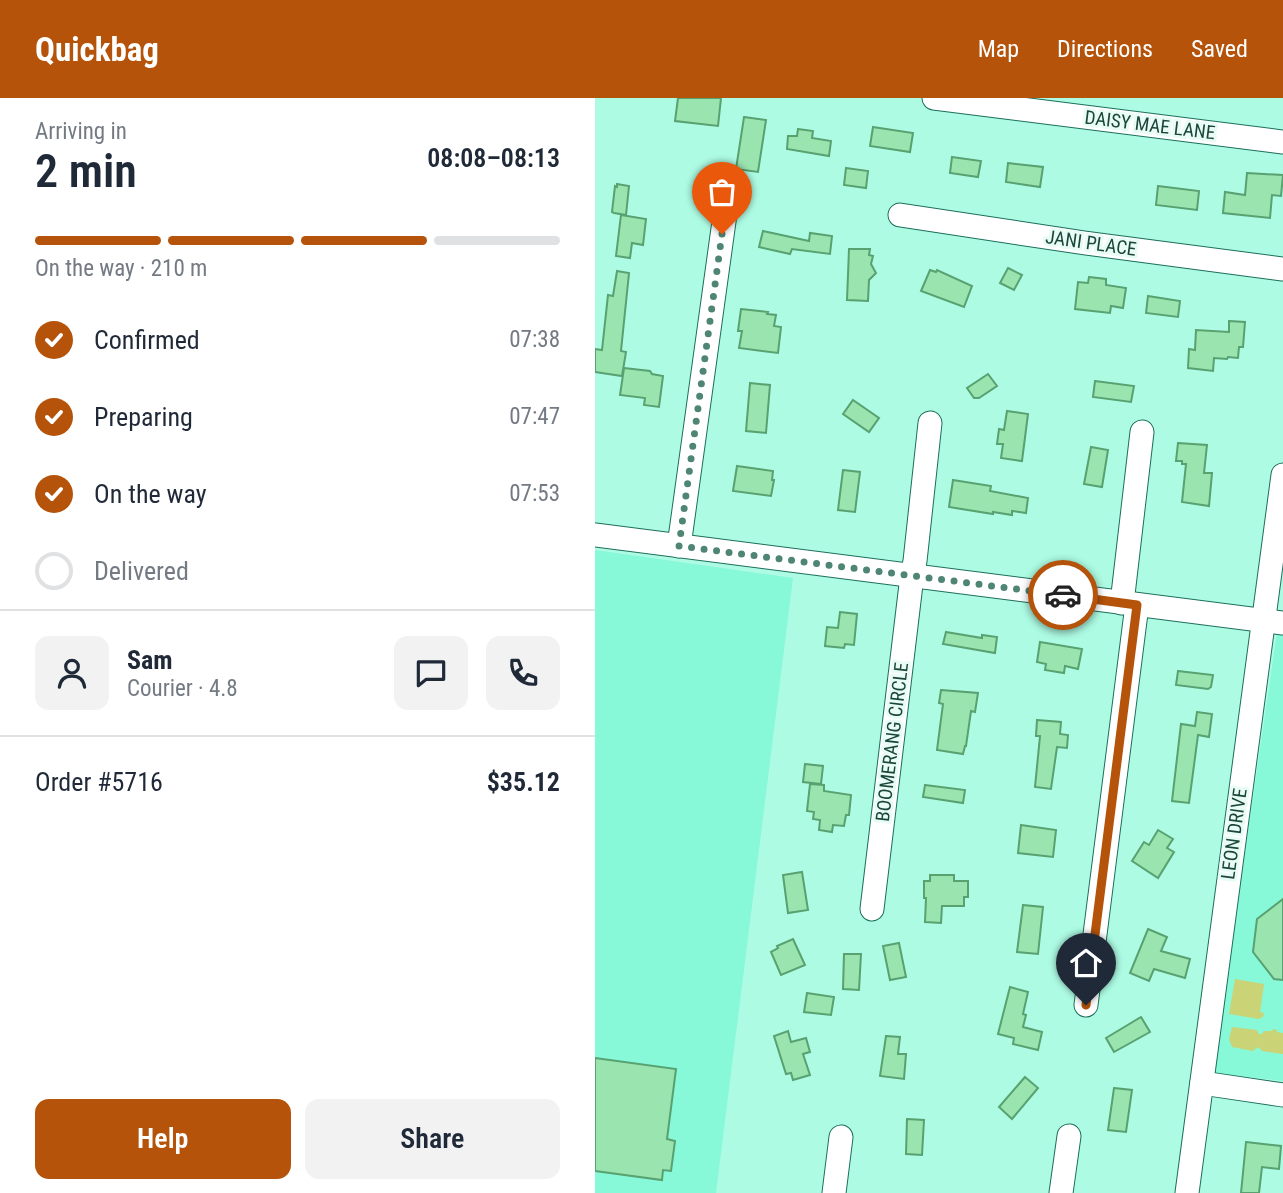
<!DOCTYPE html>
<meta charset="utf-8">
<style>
:root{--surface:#fff;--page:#f2f2f3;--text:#1f2937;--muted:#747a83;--line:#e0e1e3;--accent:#b45309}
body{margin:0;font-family:"Roboto Condensed",sans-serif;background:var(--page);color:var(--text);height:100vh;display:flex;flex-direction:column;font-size:26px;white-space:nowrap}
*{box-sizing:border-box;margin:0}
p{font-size:23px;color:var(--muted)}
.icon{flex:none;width:38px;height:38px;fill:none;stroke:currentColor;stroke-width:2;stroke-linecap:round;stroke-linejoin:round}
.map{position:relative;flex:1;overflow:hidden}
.details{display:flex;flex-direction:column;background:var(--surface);width:595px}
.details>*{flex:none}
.pin{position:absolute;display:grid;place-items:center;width:60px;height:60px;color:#fff;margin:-72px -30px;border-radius:50% 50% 50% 0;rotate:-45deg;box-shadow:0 0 7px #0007}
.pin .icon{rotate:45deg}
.courier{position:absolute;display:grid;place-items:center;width:70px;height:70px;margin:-35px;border:5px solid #b45309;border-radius:50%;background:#fff;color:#222;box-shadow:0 2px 9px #0007}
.head em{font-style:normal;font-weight:600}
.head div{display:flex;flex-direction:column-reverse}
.head{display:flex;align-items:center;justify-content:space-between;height:119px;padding:0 35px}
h1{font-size:46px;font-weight:600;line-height:52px}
.bar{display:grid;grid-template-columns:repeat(4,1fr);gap:10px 7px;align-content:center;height:84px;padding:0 35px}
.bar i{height:9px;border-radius:5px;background:var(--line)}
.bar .current{background:var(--accent)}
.bar p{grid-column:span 4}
.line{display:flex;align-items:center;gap:18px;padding:0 35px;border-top:2px solid var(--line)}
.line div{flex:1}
.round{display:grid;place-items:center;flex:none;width:74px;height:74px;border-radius:14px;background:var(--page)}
ol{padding:0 35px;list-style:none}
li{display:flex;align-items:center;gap:21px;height:77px}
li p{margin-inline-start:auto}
li .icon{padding:7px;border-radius:50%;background:var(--accent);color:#fff;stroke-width:4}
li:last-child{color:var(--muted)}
li i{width:38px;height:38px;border:4px solid var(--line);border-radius:50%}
.action{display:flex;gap:14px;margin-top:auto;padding:14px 35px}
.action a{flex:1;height:80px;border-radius:14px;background:var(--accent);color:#fff;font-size:28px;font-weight:600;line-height:80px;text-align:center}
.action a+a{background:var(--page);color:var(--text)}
header{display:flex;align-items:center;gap:42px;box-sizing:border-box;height:98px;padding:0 35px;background:var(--accent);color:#fff}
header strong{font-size:33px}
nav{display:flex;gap:38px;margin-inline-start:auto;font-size:24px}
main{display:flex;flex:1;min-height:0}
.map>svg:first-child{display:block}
.built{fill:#87f8d8}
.green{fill:#cad375}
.building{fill:#9ae4b0;stroke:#58a170;stroke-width:2}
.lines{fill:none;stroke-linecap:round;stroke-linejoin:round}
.minor-casing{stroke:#1c6e5b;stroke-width:25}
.minor{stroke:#fff;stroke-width:23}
.done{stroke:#4e8575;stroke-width:7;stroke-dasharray:0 12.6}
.route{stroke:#b45309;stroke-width:9}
.labels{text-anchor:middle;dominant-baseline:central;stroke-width:6;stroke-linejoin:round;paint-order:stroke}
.street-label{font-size:19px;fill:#1b463a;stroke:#e8fbf4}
</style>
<header>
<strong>Quickbag</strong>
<nav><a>Map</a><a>Directions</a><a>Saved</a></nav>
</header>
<main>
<section class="details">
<div class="head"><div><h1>2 min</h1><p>Arriving in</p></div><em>08:08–08:13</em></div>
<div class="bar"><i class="current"></i><i class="current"></i><i class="current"></i><i></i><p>On the way · 210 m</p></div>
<ol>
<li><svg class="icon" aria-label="check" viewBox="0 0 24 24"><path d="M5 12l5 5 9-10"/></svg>Confirmed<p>07:38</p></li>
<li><svg class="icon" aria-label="check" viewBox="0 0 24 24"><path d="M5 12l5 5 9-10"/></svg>Preparing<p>07:47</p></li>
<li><svg class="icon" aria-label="check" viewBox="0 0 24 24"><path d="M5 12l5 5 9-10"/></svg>On the way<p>07:53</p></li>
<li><i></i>Delivered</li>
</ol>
<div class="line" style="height:126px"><a class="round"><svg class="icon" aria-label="person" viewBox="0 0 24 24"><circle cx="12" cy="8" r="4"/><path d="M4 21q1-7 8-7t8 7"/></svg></a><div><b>Sam</b><p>Courier · 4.8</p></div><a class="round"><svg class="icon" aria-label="chat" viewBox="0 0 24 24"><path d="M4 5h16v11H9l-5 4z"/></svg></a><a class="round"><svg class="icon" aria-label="phone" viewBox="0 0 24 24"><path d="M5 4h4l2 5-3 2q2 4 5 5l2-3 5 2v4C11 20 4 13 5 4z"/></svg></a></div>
<div class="line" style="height:91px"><div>Order #5716</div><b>$35.12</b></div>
<div class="action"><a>Help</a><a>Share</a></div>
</section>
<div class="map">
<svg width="688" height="1095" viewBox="0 0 688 1095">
<rect width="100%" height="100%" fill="#adfbe3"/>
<g class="built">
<path d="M0,452L198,480L121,1095H0Z"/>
<path d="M682,534L688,535V983L618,975Z"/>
</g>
<g class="green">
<path d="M640,881L669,886L665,914L669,915L668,919L664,921L634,916Z"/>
<path d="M637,929L662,932L664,936H667L669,933H677L678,931L682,932V934L688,935V956L667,953L663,949L658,953L637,949L634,941Z"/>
</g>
<g class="building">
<path d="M83,0H126L123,28L80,23Z"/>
<path d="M149,19L171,22L163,74L141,71Z"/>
<path d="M278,29L318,35L315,54L275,48Z"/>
<path d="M203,31L218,33L217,40L236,43L234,58L192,51L193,38H202Z"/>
<path d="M357,59L386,63L383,79L355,75Z"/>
<path d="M413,65L448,69L445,89L411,84Z"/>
<path d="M251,70L273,73L271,90L249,87Z"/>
<path d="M652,75L688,77L686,98L677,97L675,120L628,115L630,94L650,97Z"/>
<path d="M22,86L34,88L31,117L19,115L17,114L20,88L22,89Z"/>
<path d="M563,88L604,93L602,112L561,107Z"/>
<path d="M26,117L51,121L48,147L37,145L35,160L21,158Z"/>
<path d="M168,133L214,143L215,135L237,138L235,156L197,151L195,156L164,149Z"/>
<path d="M254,151H275L274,157L278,158L276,166L281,175L274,182L273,203L252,202Z"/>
<path d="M413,170L427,177L419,192L405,185Z"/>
<path d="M335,172L341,174L342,172L377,188L369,209L326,193Z"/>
<path d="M22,173L34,175L26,253L31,254L27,278L0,274V251L7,252L13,197L18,198Z"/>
<path d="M494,179L511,181V187L531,190L528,210L516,208L515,215L480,211L483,184L493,185Z"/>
<path d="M553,198L585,203L583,219L551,215Z"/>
<path d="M146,211L173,214L172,216L181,217L179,228L186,229L183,255L144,250L147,233H143Z"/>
<path d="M634,223L650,224L648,249H644L643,260L633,259L632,261L619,260L618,273L593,270L594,251L600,252L601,232L634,234Z"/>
<path d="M29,270L55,273L57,276L68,278L64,309L49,307L50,300L25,297Z"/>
<path d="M393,276L402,288L384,300H379L372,290Z"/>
<path d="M500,283L539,288L536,304L498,299Z"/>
<path d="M155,285L175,287L171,335L151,333Z"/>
<path d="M258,302L284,320L274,334L248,316Z"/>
<path d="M412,313L433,316L427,363L406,360L408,346H402L404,331L409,332Z"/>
<path d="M583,345L612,347L609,375H617L614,408L587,404L591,366H587V363H581Z"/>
<path d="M496,349L513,352L507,389L489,386Z"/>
<path d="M142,368L178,373L177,382H179L176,398L138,393Z"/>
<path d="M248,372L265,374L260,414L243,412Z"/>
<path d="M358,382L396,388L395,393L433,400L431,415L417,413V417L398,414V416L354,409Z"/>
<path d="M245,514L262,516L259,547L250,546L249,550L230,548L232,529L243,530Z"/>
<path d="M351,534L387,540V537L402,539L400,555L348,546Z"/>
<path d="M445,544L487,551L483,571L470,568L469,575L450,572L451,566L442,564Z"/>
<path d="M583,573L618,577L616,589L613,591L581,587Z"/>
<path d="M346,592L383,595L380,614L376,613L371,648H370L368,656L342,652L348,606L344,605Z"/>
<path d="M602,614L617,616L614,639L603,637L594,705L577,703L586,626L600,628Z"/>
<path d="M442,622L466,624L465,636L473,637L472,650L462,649L456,691L440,689L445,638H441Z"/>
<path d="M210,666L228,668L226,686L208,684Z"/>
<path d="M215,686L229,687V693L256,697L254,717H251L249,728L238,727L237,734L224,732L225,722L218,721L219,714L212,713Z"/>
<path d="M330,687L370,692L368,705L328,699Z"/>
<path d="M426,727L461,732L458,759L423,755Z"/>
<path d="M563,732L578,741L572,750L579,754L563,780L537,763L549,744L554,747Z"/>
<path d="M207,774L213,812L193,815L188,777Z"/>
<path d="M335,777H359V783H373V799H369V808H347L346,825L330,824L331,800H329V783H335Z"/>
<path d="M688,801V882L679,881L658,854L662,821Z"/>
<path d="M428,807L448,809L443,856L422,854Z"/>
<path d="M553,831L572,839L566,853L595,861L590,880L559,871L554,883L535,875Z"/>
<path d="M198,841L210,867L186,877L176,854L183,850L182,848Z"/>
<path d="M304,845L311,879L295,882L288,848Z"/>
<path d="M249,856H266L264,892L248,891Z"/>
<path d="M415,889L433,894L428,916L431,917L428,929L447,934L443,952L418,946L419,940L403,936Z"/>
<path d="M212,895L239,899L236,917L209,914Z"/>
<path d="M546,919L555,934L519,954L511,940Z"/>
<path d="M193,933L196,944L211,940L215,954L208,956L215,977L198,982L196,975L191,976L179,938Z"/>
<path d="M291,938L305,939L303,956H311L309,981L285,978Z"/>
<path d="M0,960L81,971L72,1041L80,1043L76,1073L68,1072L67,1082L0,1073Z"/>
<path d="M430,979L443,990L417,1021L404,1009Z"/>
<path d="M519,990L537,992L531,1034L513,1032Z"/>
<path d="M312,1021L329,1022L327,1057L311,1056Z"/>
<path d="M651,1044L686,1048L684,1071L667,1069L664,1095H646Z"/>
</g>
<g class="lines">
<defs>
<g id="minor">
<path d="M339,0L688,44"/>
<path d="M305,117L490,145L688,171"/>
<path d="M0,437L688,525"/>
<path d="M84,448L131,109"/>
<path d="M527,505L547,334"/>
<path d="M277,811L317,478L320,463L335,325"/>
<path d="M491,907L542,507"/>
<path d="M607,985L688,997"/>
<path d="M239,1095L246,1039"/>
<path d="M466,1095L474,1038"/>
<path d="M592,1095L688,377"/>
</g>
</defs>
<use href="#minor" class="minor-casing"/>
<use href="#minor" class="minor"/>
</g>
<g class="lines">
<path class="done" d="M127,136L84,448L468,497"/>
<path class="route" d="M468,497L542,507L491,907"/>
</g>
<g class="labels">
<g class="street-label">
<text transform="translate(555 27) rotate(7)">DAISY MAE LANE</text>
<text transform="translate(496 145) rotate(8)">JANI PLACE</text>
<text transform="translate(297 644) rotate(-83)">BOOMERANG CIRCLE</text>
<text transform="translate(639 736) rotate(-82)">LEON DRIVE</text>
</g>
</g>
</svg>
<div class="pin" style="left:127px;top:136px;background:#ea580c"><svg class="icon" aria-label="bag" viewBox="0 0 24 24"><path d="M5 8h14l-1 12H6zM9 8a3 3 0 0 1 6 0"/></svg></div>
<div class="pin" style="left:491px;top:907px;background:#1f2937"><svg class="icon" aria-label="home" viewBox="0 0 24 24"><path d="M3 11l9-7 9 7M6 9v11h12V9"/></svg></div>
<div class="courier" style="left:468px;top:497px"><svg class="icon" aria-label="car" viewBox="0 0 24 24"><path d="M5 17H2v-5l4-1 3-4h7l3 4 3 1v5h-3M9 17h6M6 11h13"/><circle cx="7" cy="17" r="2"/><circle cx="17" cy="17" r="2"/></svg></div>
</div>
</main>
